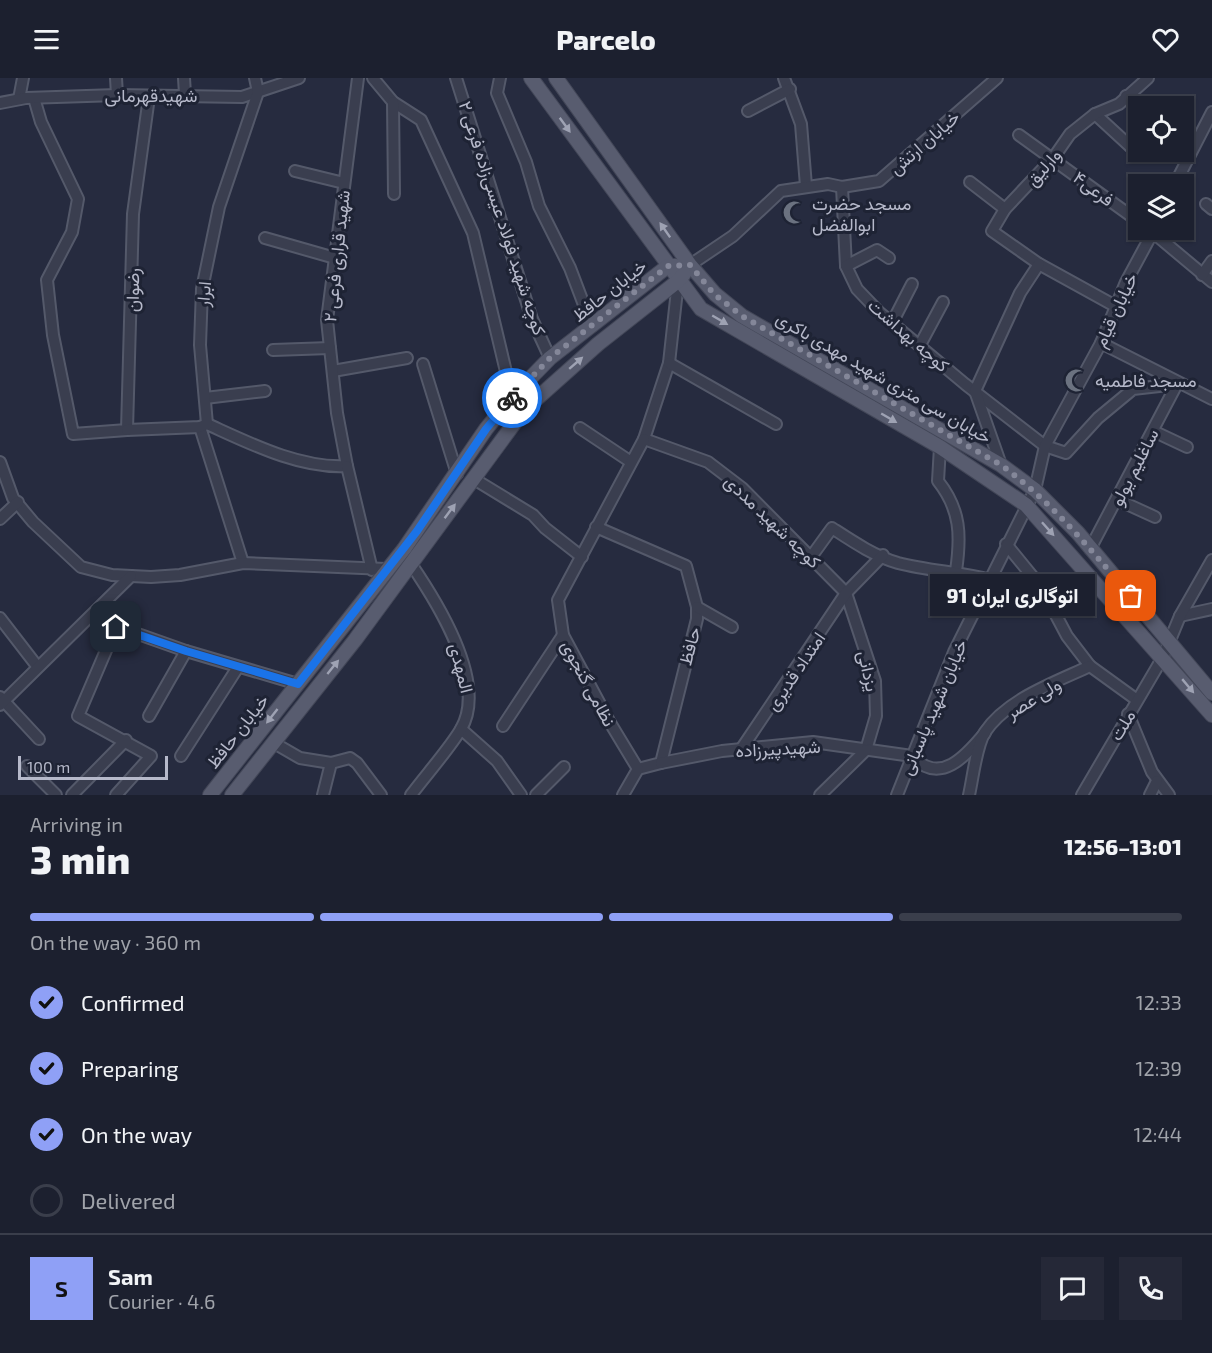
<!DOCTYPE html>
<meta charset="utf-8">
<style>
:root{--surface:#1c202f;--page:#252837;--text:#f1f3f6;--muted:#a0a3aa;--line:#3a3e4b;--accent:#8fa0f6}
body{margin:0;font-family:"Exo 2",Vazirmatn,sans-serif;background:var(--page);color:var(--text);height:100vh;display:flex;flex-direction:column;font-size:22px;white-space:nowrap}
*{box-sizing:border-box;margin:0}
p{font-size:20px;color:var(--muted)}
.icon{flex:none;width:33px;height:33px;fill:none;stroke:currentColor;stroke-width:2;stroke-linecap:round;stroke-linejoin:round}
.map{position:relative;height:717px;overflow:hidden}
.details{display:flex;flex-direction:column;background:var(--surface);flex:1}
.details>*{flex:none}
.buttons{position:absolute;left:1128px;top:18px;display:grid;gap:12px}
.buttons a{display:grid;place-items:center;width:66px;height:66px;border-radius:0px;background:var(--surface);box-shadow:0 2px 4px #0004,0 0 0 2px var(--line);font-size:30px}
.scale{position:absolute;left:18px;bottom:15px;width:150px;box-sizing:border-box;padding-left:6px;border:3px solid #b6b9ca;border-top:0;font-size:16px;line-height:21px;white-space:nowrap;color:#b6b9ca;-webkit-text-stroke:4px #1e2334;paint-order:stroke}
.pin{position:absolute;display:grid;place-items:center;width:51px;height:51px;color:#fff;margin:-26px;border-radius:12px;box-shadow:0 3px 9px #0006}
.courier{position:absolute;display:grid;place-items:center;width:60px;height:60px;margin:-30px;border:4px solid #1a73e8;border-radius:50%;background:#fff;color:#222;box-shadow:0 2px 8px #0007}
.bubble{position:absolute;height:42px;border-radius:0px;background:var(--surface);box-shadow:0 2px 4px #0004,0 0 0 2px var(--line);font-size:20px;font-weight:800;line-height:42px;text-align:center}
.head em{font-style:normal;font-weight:800}
.head div{display:flex;flex-direction:column-reverse}
.head{display:flex;align-items:center;justify-content:space-between;height:102px;padding:0 30px}
h1{font-size:39px;font-weight:800;line-height:45px}
.bar{display:grid;grid-template-columns:repeat(4,1fr);gap:9px 6px;align-content:center;height:72px;padding:0 30px}
.bar i{height:8px;border-radius:4px;background:var(--line)}
.bar .current{background:var(--accent)}
.bar p{grid-column:span 4}
.line{display:flex;align-items:center;gap:15px;padding:0 30px;border-top:2px solid var(--line)}
.line div{flex:1}
.round{display:grid;place-items:center;flex:none;width:63px;height:63px;border-radius:0px;background:var(--page)}
ol{padding:0 30px;list-style:none}
li{display:flex;align-items:center;gap:18px;height:66px}
li p{margin-inline-start:auto}
li .icon{padding:6px;border-radius:50%;background:var(--accent);color:#111;stroke-width:4}
li:last-child{color:var(--muted)}
li i{width:33px;height:33px;border:3px solid var(--line);border-radius:50%}
header{display:flex;justify-content:space-between;align-items:center;height:78px;padding:0 30px;background:var(--surface);font-size:27px;font-weight:800}
.map>svg:first-child{display:block}
.lines{fill:none;stroke-linecap:round;stroke-linejoin:round}
.minor-casing{stroke:#54596a;stroke-width:14}
.major-casing{stroke:#434758;stroke-width:16}
.minor{stroke:#3a3e4f;stroke-width:10}
.major{stroke:#585c6f;stroke-width:14}
.oneway{fill:#9ea2b3}
.done{stroke:#848799;stroke-width:6;stroke-dasharray:0 10.8}
.route{stroke:#1a73e8;stroke-width:8}
.labels{text-anchor:middle;dominant-baseline:central;stroke-width:6;stroke-linejoin:round;paint-order:stroke}
.street-label{font-size:18px;fill:#b6b9ca;stroke:#1e2334}
.poi-label{font-size:18px;fill:#b6b9ca;stroke:#1e2334;text-anchor:start}
</style>
<header><svg class="icon" aria-label="menu" viewBox="0 0 24 24"><path d="M4 6h16M4 12h16M4 18h16"/></svg>Parcelo<svg class="icon" aria-label="heart" viewBox="0 0 24 24"><path d="M12 20l-8-8c-3-5 5-10 8-4 3-6 11-1 8 4z"/></svg></header>
<div class="map">
<svg width="1212" height="717" viewBox="0 0 1212 717">
<rect width="100%" height="100%" fill="#262b3f"/>
<g class="lines">
<defs>
<g id="minor">
<path d="M116,0L117,17"/>
<path d="M184,0L185,16"/>
<path d="M373,0L393,24L421,42L473,155L512,319L524,332"/>
<path d="M456,0L532,241L550,280"/>
<path d="M500,0L497,15L526,84L539,128L570,190L592,248"/>
<path d="M784,0L801,46L806,108"/>
<path d="M1126,18L1140,28"/>
<path d="M34,20L41,44L78,121L72,154L47,202L53,257L73,356L127,352L133,136L149,19"/>
<path d="M19,21L23,0"/>
<path d="M393,24L394,116"/>
<path d="M0,25L26,20L117,17L242,19L299,0"/>
<path d="M748,33L790,11"/>
<path d="M1095,36L1133,71"/>
<path d="M1019,57L1138,143"/>
<path d="M295,93L344,105"/>
<path d="M970,104L1005,131"/>
<path d="M1175,106L1212,34"/>
<path d="M842,109L846,188L857,211L879,234L965,306L1045,368L1066,375L1098,340L1133,311L1177,306"/>
<path d="M1206,126L1212,131"/>
<path d="M1150,152L1212,204"/>
<path d="M265,160L335,180"/>
<path d="M690,187L733,158L781,113L828,106L842,109L879,103L997,0"/>
<path d="M846,188L877,172L889,180"/>
<path d="M1202,197L1212,183"/>
<path d="M678,203L669,285L644,361L708,384L742,410L846,515L875,603L876,638L866,672"/>
<path d="M1117,229L1039,186L992,153L1005,131L1054,79L1070,56L1095,36L1119,26L1148,0"/>
<path d="M893,243L912,206"/>
<path d="M1101,265L1212,321"/>
<path d="M920,267L943,224"/>
<path d="M273,272L330,270"/>
<path d="M669,285L776,346"/>
<path d="M423,286L457,396"/>
<path d="M333,293L407,280"/>
<path d="M205,320L265,313"/>
<path d="M207,346C249,365 300,391 347,388L337,335L327,242L358,0"/>
<path d="M200,349L243,485"/>
<path d="M580,350L631,384"/>
<path d="M127,352L200,349L207,346L200,267L202,211L219,129L258,14L255,0"/>
<path d="M1153,353L1187,369"/>
<path d="M940,369L938,403C961,432 961,458 956,493"/>
<path d="M0,384L13,420L33,444L81,489L112,497L151,499L180,497L243,485L386,491"/>
<path d="M1001,387L975,313L1020,215L1039,186"/>
<path d="M347,388L372,492"/>
<path d="M474,401L533,437L545,450L582,479"/>
<path d="M1118,422L1155,439"/>
<path d="M0,441L18,424"/>
<path d="M596,449L686,488L697,529V541L661,685L638,691"/>
<path d="M1006,466L1041,509L1067,558L1090,588"/>
<path d="M1090,471L1177,306"/>
<path d="M811,479L832,450C852,463 874,478 898,485C929,493 960,494 991,502"/>
<path d="M697,529L732,549"/>
<path d="M1180,538L1212,531"/>
<path d="M90,539L186,573L298,606"/>
<path d="M0,540L37,588"/>
<path d="M116,549L78,638L151,678L116,717"/>
<path d="M0,619L39,661"/>
<path d="M0,627L131,498"/>
<path d="M1128,636L1152,694L1169,717"/>
<path d="M149,638L186,573"/>
<path d="M503,648L563,557"/>
<path d="M461,651L497,683L521,717"/>
<path d="M274,665L300,680L331,685"/>
<path d="M742,670L846,515L883,477"/>
<path d="M181,678L238,589"/>
<path d="M661,685L722,673L813,664L912,678C940,708 966,678 985,655"/>
<path d="M27,688L56,717"/>
<path d="M72,717L126,662"/>
<path d="M323,717L331,685L350,680L357,685L381,717"/>
<path d="M411,717C425,698 450,670 461,651C488,605 437,524 411,486"/>
<path d="M536,717L564,689"/>
<path d="M623,717L638,691L609,643L563,557L558,522L644,361"/>
<path d="M820,717L866,672"/>
<path d="M897,717L954,574L1035,412L1045,368L1101,265L1126,204L1154,152"/>
<path d="M969,717C973,700 976,668 985,654C1007,621 1056,604 1090,588L1137,622"/>
<path d="M1082,717L1163,579L1180,538L1212,482"/>
<path d="M1150,717L1157,703"/>
</g>
<g id="major">
<path d="M531,0L701,231L940,369L1026,427L1212,637"/>
<path d="M556,0L690,187L715,216L742,238L1001,387L1035,412L1078,455L1212,615"/>
<path d="M210,717L404,471L486,351L512,319L550,280L668,188H676"/>
<path d="M232,717L355,562L524,332L598,266L678,203L684,196"/>
</g>
</defs>
<use href="#minor" class="minor-casing"/>
<use href="#major" class="major-casing"/>
<use href="#minor" class="minor"/>
<use href="#major" class="major"/>
</g>
<defs><path id="oneway-solid" d="M-6-.8H1V-3.2L6.5 0L1 3.2V.8H-6Z" transform="scale(1.5)"/></defs>
<g class="oneway">
<use href="#oneway-solid" transform="translate(565 47) rotate(54)"/>
<use href="#oneway-solid" transform="translate(665 152) rotate(-125)"/>
<use href="#oneway-solid" transform="translate(720 242) rotate(30)"/>
<use href="#oneway-solid" transform="translate(576 285) rotate(-41)"/>
<use href="#oneway-solid" transform="translate(889 340) rotate(30)"/>
<use href="#oneway-solid" transform="translate(450 433) rotate(-53)"/>
<use href="#oneway-solid" transform="translate(1048 451) rotate(48)"/>
<use href="#oneway-solid" transform="translate(333 589) rotate(-51)"/>
<use href="#oneway-solid" transform="translate(1188 608) rotate(50)"/>
<use href="#oneway-solid" transform="translate(272 638) rotate(128)"/>
</g>
<g class="lines">
<path class="done" d="M512,320L550,280L668,188L690,187L714,216L742,238L1001,387C1053,425 1089,470 1131,518"/>
<path class="route" d="M116,549L186,573L298,606L417,453L486,351L512,320"/>
</g>
<defs>
<symbol id="mosque-bare" viewBox="-9 -9 18 18"><path d="M3.5-4.9A6 6 0 1 0 3.5 4.9A5 5 0 1 1 3.5-4.9Z" fill="#6b7280" stroke="#1e2334" stroke-width="2.5" paint-order="stroke"/></symbol>
</defs>
<g fill-rule="evenodd">
<use href="#mosque-bare" x="778" y="118" width="33" height="33"/>
<use href="#mosque-bare" x="1060" y="286" width="33" height="33"/>
</g>
<g class="labels">
<g class="street-label">
<text x="151" y="17">شهیدقهرمانی</text>
<text transform="translate(924 64) rotate(-41)">خیابان ارتش</text>
<text transform="translate(1043 89) rotate(-49)">وارلیق</text>
<text transform="translate(1094 110) rotate(37)">فرعی۴</text>
<text transform="translate(503 140) rotate(72)">کوچه شهید فولاد عیسی‌زاده فرعی ۲</text>
<text transform="translate(336 178) rotate(-84)">شهید قراری فرعی ۲</text>
<text transform="translate(132 212) rotate(-89)">رضوان</text>
<text transform="translate(609 212) rotate(-38)">خیابان حافظ</text>
<text transform="translate(203 216) rotate(-85)">ابرار</text>
<text transform="translate(1115 232) rotate(-65)">خیابان قیام</text>
<text transform="translate(909 257) rotate(41)">کوچه بهداشت</text>
<text transform="translate(884 299) rotate(30)">خیابان سی متری شهید مهدی باکری</text>
<text transform="translate(1134 389) rotate(-63)">ساغلیم یولو</text>
<text transform="translate(773 443) rotate(44)">کوچه شهید مددی</text>
<text transform="translate(689 568) rotate(-75)">حافظ</text>
<text transform="translate(462 590) rotate(76)">المهدی</text>
<text transform="translate(795 593) rotate(-56)">امتداد قدیری</text>
<text transform="translate(869 593) rotate(78)">یزدانی</text>
<text transform="translate(589 605) rotate(62)">نظامی گنجوی</text>
<text transform="translate(1033 620) rotate(-32)">ولی عصر</text>
<text transform="translate(933 629) rotate(-67)">خیابان شهید پاسبانی</text>
<text transform="translate(1122 647) rotate(-59)">ملت</text>
<text transform="translate(237 653) rotate(-52)">خیابان حافظ</text>
<text transform="translate(778 670) rotate(-3)">شهیدپیرزاده</text>
</g>
<g class="poi-label">
<text x="812" y="125">مسجد حضرت<tspan x="812" dy="21">ابوالفضل</tspan></text>
<text x="1095" y="302">مسجد فاطمیه</text>
</g>
</g>
</svg>
<div class="buttons">
<a><svg class="icon" aria-label="locate" viewBox="0 0 24 24"><circle cx="12" cy="12" r="6"/><path d="M12 2v4M12 18v4M2 12h4M18 12h4"/></svg></a>
<a><svg class="icon" aria-label="layers" viewBox="0 0 24 24"><path d="M12 4l9 5-9 5-9-5zM3 14l9 5 9-5"/></svg></a>
</div>
<div class="scale">100 m</div>
<div class="pin" style="left:1131px;top:518px;background:#ea580c"><svg class="icon" aria-label="bag" viewBox="0 0 24 24"><path d="M5 8h14l-1 12H6zM9 8a3 3 0 0 1 6 0"/></svg></div>
<div class="pin" style="left:116px;top:549px;background:#1f2937"><svg class="icon" aria-label="home" viewBox="0 0 24 24"><path d="M3 11l9-7 9 7M6 9v11h12V9"/></svg></div>
<div class="courier" style="left:512px;top:320px"><svg class="icon" aria-label="bike" viewBox="0 0 24 24"><circle cx="6" cy="16" r="4"/><circle cx="18" cy="16" r="4"/><path d="M6 16l4-8h5l3 8M10 8l3 8H6M13 5h3"/></svg></div>
<div class="bubble" style="left:930px;top:496px;width:165px">اتوگالری ایران 91</div>
</div>
<section class="details">
<div class="head"><div><h1>3 min</h1><p>Arriving in</p></div><em>12:56–13:01</em></div>
<div class="bar"><i class="current"></i><i class="current"></i><i class="current"></i><i></i><p>On the way · 360 m</p></div>
<ol>
<li><svg class="icon" aria-label="check" viewBox="0 0 24 24"><path d="M5 12l5 5 9-10"/></svg>Confirmed<p>12:33</p></li>
<li><svg class="icon" aria-label="check" viewBox="0 0 24 24"><path d="M5 12l5 5 9-10"/></svg>Preparing<p>12:39</p></li>
<li><svg class="icon" aria-label="check" viewBox="0 0 24 24"><path d="M5 12l5 5 9-10"/></svg>On the way<p>12:44</p></li>
<li><i></i>Delivered</li>
</ol>
<div class="line" style="height:108px"><b class="round" style="background:var(--accent);color:#111">S</b><div><b>Sam</b><p>Courier · 4.6</p></div><a class="round"><svg class="icon" aria-label="chat" viewBox="0 0 24 24"><path d="M4 5h16v11H9l-5 4z"/></svg></a><a class="round"><svg class="icon" aria-label="phone" viewBox="0 0 24 24"><path d="M5 4h4l2 5-3 2q2 4 5 5l2-3 5 2v4C11 20 4 13 5 4z"/></svg></a></div>
</section>
